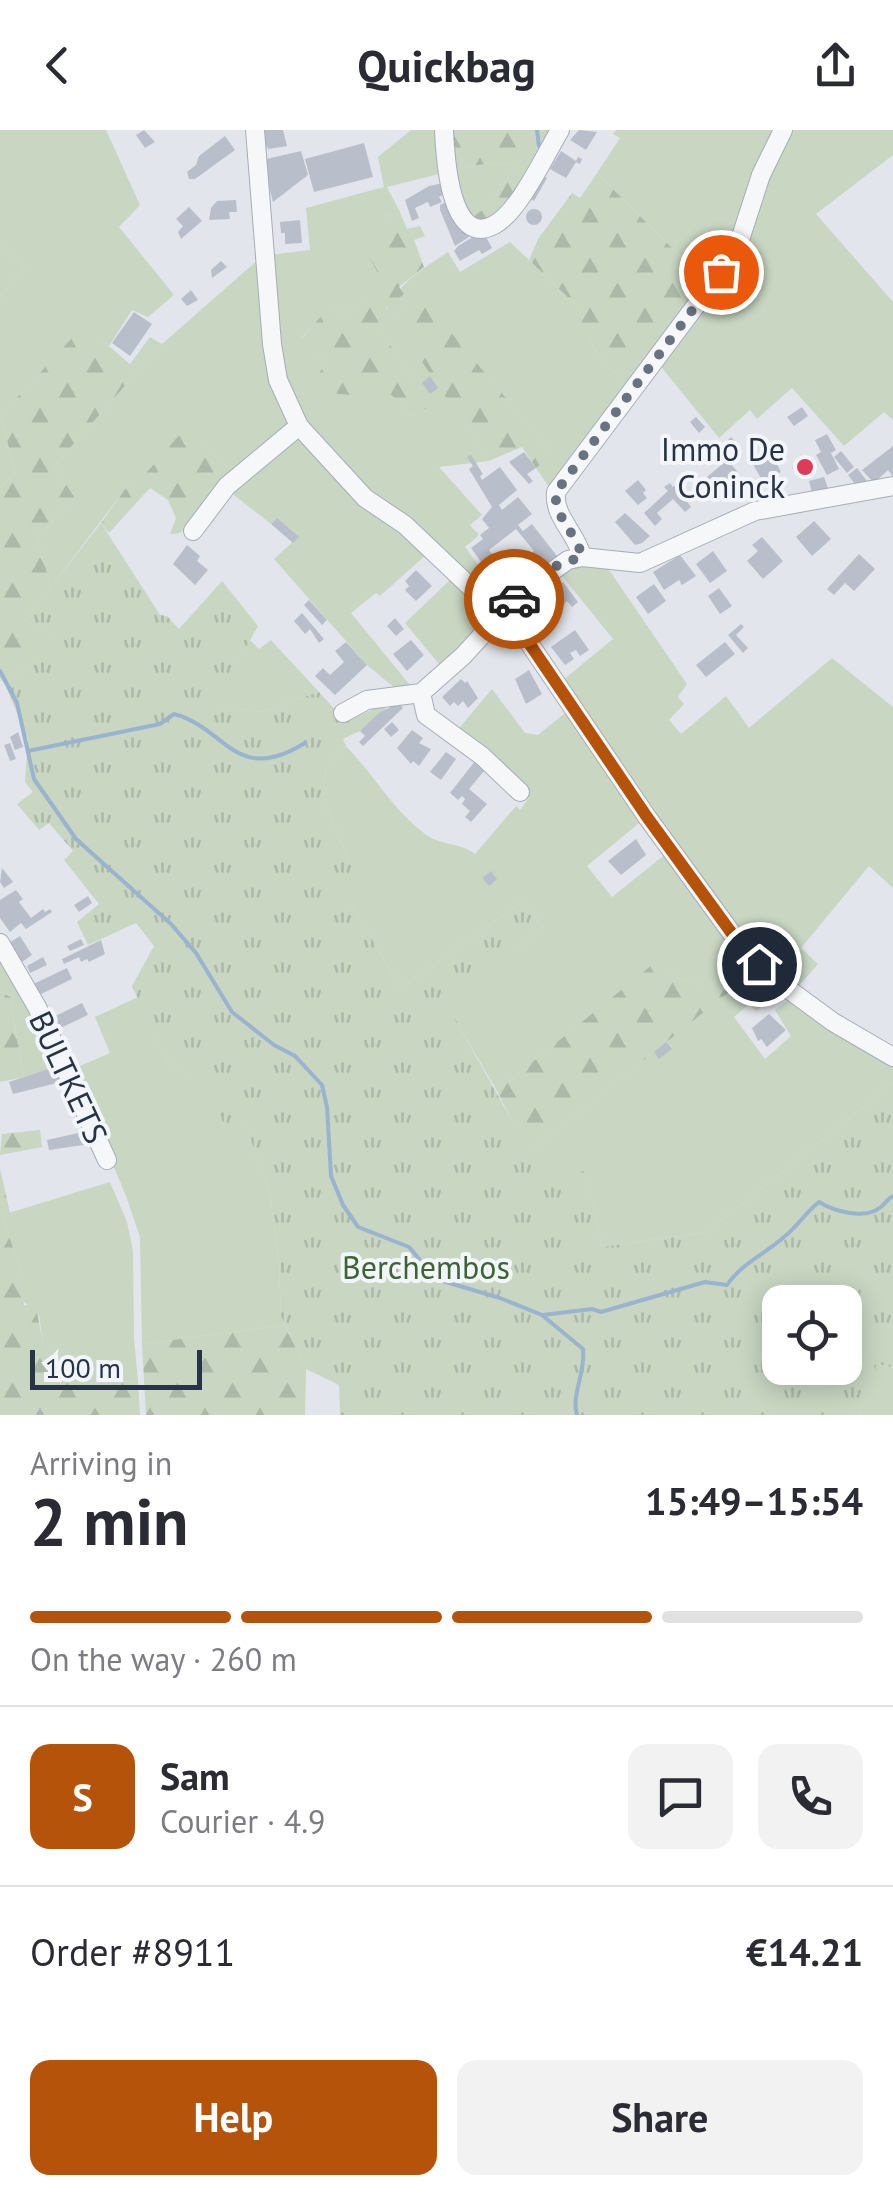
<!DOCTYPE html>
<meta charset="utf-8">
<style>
:root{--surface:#fff;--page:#f2f2f3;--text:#2b2b33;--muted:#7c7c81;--line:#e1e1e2;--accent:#b45309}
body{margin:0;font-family:"PT Sans",sans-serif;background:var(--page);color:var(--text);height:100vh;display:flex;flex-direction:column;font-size:38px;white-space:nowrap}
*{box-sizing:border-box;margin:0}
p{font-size:32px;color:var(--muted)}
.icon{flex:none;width:55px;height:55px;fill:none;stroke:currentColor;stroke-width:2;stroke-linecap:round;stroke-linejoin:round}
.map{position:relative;height:1285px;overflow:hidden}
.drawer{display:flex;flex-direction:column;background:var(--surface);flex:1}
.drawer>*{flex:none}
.fabs{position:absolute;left:762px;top:1155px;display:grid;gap:20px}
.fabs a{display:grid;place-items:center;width:100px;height:100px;border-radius:20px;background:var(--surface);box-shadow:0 5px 25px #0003;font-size:50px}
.scale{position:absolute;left:30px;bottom:25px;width:172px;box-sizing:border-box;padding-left:10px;border:5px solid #283346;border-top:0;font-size:28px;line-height:35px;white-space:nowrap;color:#283346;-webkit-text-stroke:8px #f2f5f9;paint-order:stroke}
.pin{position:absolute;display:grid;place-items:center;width:85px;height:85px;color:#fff;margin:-42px;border:5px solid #fff;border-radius:50%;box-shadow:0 2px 10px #0007}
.courier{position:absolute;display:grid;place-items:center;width:100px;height:100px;margin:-50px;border:8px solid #b45309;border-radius:50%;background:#fff;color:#222;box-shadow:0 2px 12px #0007}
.overview em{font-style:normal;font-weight:800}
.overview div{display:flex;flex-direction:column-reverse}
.overview{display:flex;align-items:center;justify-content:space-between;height:170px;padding:0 30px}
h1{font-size:65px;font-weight:800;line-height:75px}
.bar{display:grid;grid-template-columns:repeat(4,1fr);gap:15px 10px;align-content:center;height:120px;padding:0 30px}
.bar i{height:12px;border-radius:8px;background:var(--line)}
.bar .current{background:var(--accent)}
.bar p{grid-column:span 4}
.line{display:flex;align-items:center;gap:25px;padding:0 30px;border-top:2px solid var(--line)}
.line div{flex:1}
.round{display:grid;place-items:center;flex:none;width:105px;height:105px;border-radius:20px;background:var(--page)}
.action{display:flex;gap:20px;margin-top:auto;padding:20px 30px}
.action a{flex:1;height:115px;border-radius:20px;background:var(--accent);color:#fff;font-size:40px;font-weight:800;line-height:115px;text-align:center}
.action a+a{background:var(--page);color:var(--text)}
header{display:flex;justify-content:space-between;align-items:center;height:130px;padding:0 30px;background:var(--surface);font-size:45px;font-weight:800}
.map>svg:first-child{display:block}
.green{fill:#c8d6c2}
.forest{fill:url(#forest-firs)}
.park{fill:url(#park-tufts);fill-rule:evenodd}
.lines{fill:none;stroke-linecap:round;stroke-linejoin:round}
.stream{stroke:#9ab4cf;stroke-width:4}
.building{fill:#b9bfca;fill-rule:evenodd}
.minor-casing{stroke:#a6adb7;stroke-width:20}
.minor{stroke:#f5f7f9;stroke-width:18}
.done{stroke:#697280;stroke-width:10;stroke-dasharray:0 18}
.route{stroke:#b45309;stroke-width:12}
.poi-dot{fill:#db3c57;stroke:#f2f5f9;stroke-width:4}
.labels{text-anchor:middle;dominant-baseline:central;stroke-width:8;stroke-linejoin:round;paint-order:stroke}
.poi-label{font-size:32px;fill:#283346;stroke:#f2f5f9;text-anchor:end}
.street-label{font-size:32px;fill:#283346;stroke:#f2f5f9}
.park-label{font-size:32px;fill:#3e6334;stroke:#f2f5f9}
</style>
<header><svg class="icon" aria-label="back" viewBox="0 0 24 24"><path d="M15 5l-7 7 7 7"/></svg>Quickbag<svg class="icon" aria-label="share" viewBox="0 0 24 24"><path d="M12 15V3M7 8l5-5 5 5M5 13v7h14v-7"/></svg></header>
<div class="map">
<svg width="893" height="1285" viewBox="0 0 893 1285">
<defs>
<pattern id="forest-firs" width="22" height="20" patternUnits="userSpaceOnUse" patternTransform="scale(2.5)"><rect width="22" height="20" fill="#c8d6c2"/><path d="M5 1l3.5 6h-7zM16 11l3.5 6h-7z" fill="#acb8a8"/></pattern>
<pattern id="park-tufts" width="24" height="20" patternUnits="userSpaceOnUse" patternTransform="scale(2.5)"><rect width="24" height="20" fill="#c8d6c2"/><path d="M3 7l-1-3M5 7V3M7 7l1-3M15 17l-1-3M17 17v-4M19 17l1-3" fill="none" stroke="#acb8a8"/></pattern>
</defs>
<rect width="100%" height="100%" fill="#e2e6ec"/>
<g class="green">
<path d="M0,0H106L140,75L119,97L174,165L148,187L132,180L109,216L84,196L1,285L15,344L0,358V167L25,138L0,114Z"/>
<path d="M411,0H442L443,43L387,57L400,82L386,86L392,99L386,157L343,186L333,175L301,208L328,233L316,249L350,265L375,247L412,286L431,274L379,199C393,157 413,145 448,122L460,142L510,112L579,178L588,208L606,236L632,256L551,360L536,338L552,323L421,168L394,188L489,331L439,337L482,385L470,395L479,405L465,417L503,469L497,474L368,363L298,283L279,228L269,125L310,120L306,78L384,57L378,27Z"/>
<path d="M616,0H779L730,123L705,151L597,43L620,8L613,4Z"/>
<path d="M788,0H893V25L816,84L893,172V290L884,282L844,316L792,258L757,289L750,280L719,308L658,233L728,141Z"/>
<path d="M497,33L517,35L490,74L474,86L467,82L451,38Z"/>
<path d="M261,127L292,296L237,346L188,296L141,350L135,346L51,457L37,408L75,368L54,336L162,214Z"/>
<path d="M297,307L427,424L380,466L376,463L351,483L414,560L395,558L367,535L274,429L298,407L277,388L271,394L230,362Z"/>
<path d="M576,432L607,437L687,554L678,567L684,574L669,590L681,604L726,566L749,598L832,528L893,577V758L869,736L801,818L818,834L796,859L743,810L621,639L563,550L613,509L559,442Z"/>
<path d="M452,448L491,487L444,540L405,493Z"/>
<path d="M250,510L259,519L271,510L319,562L260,582L213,573Z"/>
<path d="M492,559L525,603L538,605L570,579L644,689L587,736L612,767L667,723L782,861L756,881L749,874L734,887L765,929L791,906L775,880L790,869L893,934V953L707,1102L602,1117L586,1041L547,1054L528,1023L728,862L678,848L658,831L497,961L449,879L543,798L523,771L401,858L351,774V735L323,668L326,640L346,616C374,645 393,680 425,704C439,715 462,713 475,724L516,676L520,680L529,668L504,642L455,603Z"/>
<path d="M0,821L60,935L24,947C21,922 11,889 11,867L0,862Z"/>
<path d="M138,867L167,931L213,963L224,995L243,986L270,1065L279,1132L281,1186L285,1195L142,1214L140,1107L126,1066L73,939L110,923L95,887Z"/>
<path d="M110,1052L127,1092L133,1121L134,1209L138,1251L85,1253L43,1214L39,1185L22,1170L21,1141L2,1085Z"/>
<path d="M877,1233L893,1237V1285H859Z"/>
</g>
<g class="forest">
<path d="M449,0H558C537,32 517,81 477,92L474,86L490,74L517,35L497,33L451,38Z"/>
<path d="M597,43L705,151L632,256L606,236L588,208H581L579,178L529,130L538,109L572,63L580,68Z"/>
<path d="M400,82L407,99L420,96L425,106L414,110L424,137L399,157L404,164L386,178L394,188L421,167L553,324L536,338L522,317L489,331L393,189L379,199L432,275L412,286L375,248L351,265L329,263L315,249L327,232L301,209L332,174L343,186L385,157L362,112L391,99L386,86Z"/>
<path d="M0,114L25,138L0,167Z"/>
<path d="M84,195L130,234L150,207L162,214L54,336L75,368L37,408L51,457L25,490L60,509L5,555L0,548V358L15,344L1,285Z"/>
<path d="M188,295L237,346L180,403L170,404L176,388L168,370L150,358L109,403L101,393L135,345L141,349Z"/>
<path d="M658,830L678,848L729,862L528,1023L497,961Z"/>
<path d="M0,862L11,867C11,889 21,922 24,947L0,952Z"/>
<path d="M40,1000L42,1017L0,1025L2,1004Z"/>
<path d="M0,1038L10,1083L2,1085L21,1141L24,1175L36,1176L43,1214L74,1222L86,1233L85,1253L138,1251L140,1285H0Z"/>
<path d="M285,1195L306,1239L305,1285H146L142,1214Z"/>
</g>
<path class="park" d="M101,393L160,485L167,486L179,499L222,451L258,496L214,573L260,582L319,562L346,592L380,576L386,579L360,601L343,609L346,616L326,640L323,668L351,735V774L401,858L523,771L543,798L450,880L547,1053L586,1040L602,1117L707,1102L893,953V1237L877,1234L859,1285H340L339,1255L306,1239L281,1186L279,1132L270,1065L243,987L224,995L212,963L167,931L132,856L154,816L136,793L88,815L77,792L99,774L64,730L73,721L49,693L39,700L17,674L33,662L25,652L28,609L5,555L59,509L25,490ZM780,1172H845V1238H780Z"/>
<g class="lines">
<g class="stream">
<path d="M537,0L539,16"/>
<path d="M0,541L17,573L34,649L76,709L171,794L196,823L232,882L274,915L295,926L322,955L327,977L331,1046L343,1075L358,1097L409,1117L436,1149L500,1168L542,1185L583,1219C586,1242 571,1264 577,1285"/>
<path d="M28,621L160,594L174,584C227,598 235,656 305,613"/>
<path d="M543,1185L592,1179L601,1182L705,1152L727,1155C741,1134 765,1124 784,1107C797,1097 805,1083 819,1072C832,1080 864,1091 881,1077C886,1073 888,1068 893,1066"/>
</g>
</g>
<g class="building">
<path d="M144,0L155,12L145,18L136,5Z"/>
<path d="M258,0H283L287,16L269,19L266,16L267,20H261Z"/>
<path d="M579,0L597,2L586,20L570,10Z"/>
<path d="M225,6L235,20L195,49H189L187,42L196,35L199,26Z"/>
<path d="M364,13L373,47L314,62L305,29Z"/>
<path d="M301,21L308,45L273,72L262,30Z"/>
<path d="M561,21L576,31L578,27L582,29L580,34L576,32L566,48L550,39Z"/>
<path d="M537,43L547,48L534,71L523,65Z"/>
<path d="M444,53L447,63L439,67L442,72L430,77L428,72L415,78L419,88L412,91L405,70L429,56Z"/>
<path d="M236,70L237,82H229L230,89L209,90L211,78L217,71Z"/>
<path d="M450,70L469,107L455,116L440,80V75Z"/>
<path d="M189,77L202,91L181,109L178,102L183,96L176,89Z"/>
<circle cx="534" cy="87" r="8"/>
<path d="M300,90L302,113L285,114V103H281L280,92Z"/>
<path d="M483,101L492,118L482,124L479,120L460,131L454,121L458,116Z"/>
<path d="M221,131L227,137L212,148L211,140Z"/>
<path d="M191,160L198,170L187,176L181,169Z"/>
<path d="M134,182L152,194L130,226L112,213Z"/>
<path d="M430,246L438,258L430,264L422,253Z"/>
<path d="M802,277L808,286L794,296L787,287Z"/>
<path d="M696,287L705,297L699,303L690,292Z"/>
<path d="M827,304L836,320L831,323L839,339L827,345L816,325L821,322L815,310Z"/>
<path d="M731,307L740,317L735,322L726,312Z"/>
<path d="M893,316V347L888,340L874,353L862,340Z"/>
<path d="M769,319L781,342L763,352L750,329Z"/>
<path d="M841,321L854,337L847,343L834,327Z"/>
<path d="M524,322L536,338L527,344L533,351L529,354L509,332Z"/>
<path d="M471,325L483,344L480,346L482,350L500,337L517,360L499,375L502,380L518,367L532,384L518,395L523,401L532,394L557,426L506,466L471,418L483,409L480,405L489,398L482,389L492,377L469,339L473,336L467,327ZM516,399L534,421L523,430L515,421L509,426L520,439L508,447L489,420Z"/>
<path d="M811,327L817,336L798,347L792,338Z"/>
<path d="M727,330L737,341L717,359L707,347Z"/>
<path d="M857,338L867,351L858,358L848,345Z"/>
<path d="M824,347L828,358L812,363L809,351Z"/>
<path d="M638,350L646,360L643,363L647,368L638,375L625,361Z"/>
<path d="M681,351L690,366L686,370L691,377L685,382L673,369L657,383L662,389L655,396L644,383L668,361L664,357L670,353L673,357Z"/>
<path d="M625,383L650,406L642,413L635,415L615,392Z"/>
<path d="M277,388L299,407L293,413L271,394Z"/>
<path d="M814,391L831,409L812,426L796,407Z"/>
<path d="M762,407L783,431L763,449L747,431L758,421L752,415Z"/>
<path d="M187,415L200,426L197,431L208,440L195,455L173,434Z"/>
<path d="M713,421L727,441L710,453L696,434Z"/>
<path d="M859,424L875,439L854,461L845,453L834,465L827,459Z"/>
<path d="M680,425L696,446L682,455L679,450L664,460L653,442Z"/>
<path d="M416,440L432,456L416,471L405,460L409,456L405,451Z"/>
<path d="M563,452L578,472L572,477L567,471L562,476L550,462Z"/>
<path d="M654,454L666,471L648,484L636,467Z"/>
<path d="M719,458L732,476L720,484L708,466Z"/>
<path d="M309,470L327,490L322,495L304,475Z"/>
<path d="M542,472L554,487L540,497L529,482Z"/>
<path d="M302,483L324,509L319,513L310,499L305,504L294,491Z"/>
<path d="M395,488L404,499L396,506L387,496Z"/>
<path d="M741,494L744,497L736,505L748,518L743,523L728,505Z"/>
<path d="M575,500L589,520L580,526L576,520L570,523L574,529L565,535L551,517Z"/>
<path d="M411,510L424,525L407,541L393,524Z"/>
<path d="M346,512L367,535L335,565L315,546L323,538L330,545L344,532L335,521Z"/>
<path d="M725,512L735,524L706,547L696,535Z"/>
<path d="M529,540L542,564L526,574L515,549Z"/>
<path d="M461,549L465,553L467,551L478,568L468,578L463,571L458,576L454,572L450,576L442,567Z"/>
<path d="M399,573L403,578L363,616L359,612L365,606L360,601L379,583Z"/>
<path d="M392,592L399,600L391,607L384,599Z"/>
<path d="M412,600L423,608L419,613L431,619L419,636L413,631L411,634L397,618Z"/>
<path d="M18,602L23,617L15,620L10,607Z"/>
<path d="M10,613L16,629L10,631L4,615Z"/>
<path d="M446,622L456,629L441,650L430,642Z"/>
<path d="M479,626L489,635L469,659L487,674L471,692L465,687L470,681L462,674L465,669L462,666L458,670L450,663Z"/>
<path d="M636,709L646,725L621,745L608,731Z"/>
<path d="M2,738L13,752L4,758L0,752Z"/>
<path d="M491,741L497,749L489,756L482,748Z"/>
<path d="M16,760L23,769L19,772L31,788L43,779L45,782L50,779L52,782L26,799L21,793L10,802L0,788V770Z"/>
<path d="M88,766L92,773L79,782L74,775Z"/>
<path d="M20,806L32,825L19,834L7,814Z"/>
<path d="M81,809L84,815L70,821L67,816Z"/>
<path d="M101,810L105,824L89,832L87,829L81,832L79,827L64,834L62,829Z"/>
<path d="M43,827L47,835L30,843L27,836Z"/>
<path d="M67,838L72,849L35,867L29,856Z"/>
<path d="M82,873L88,885L52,902L47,890Z"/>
<path d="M769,884L786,900L767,917L761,909L758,911L752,898Z"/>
<path d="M666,912L672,919L659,929L654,922Z"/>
<path d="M60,935L65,951L13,964L9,952Z"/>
<path d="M87,1001L90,1014L49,1020L47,1010Z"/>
</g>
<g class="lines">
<defs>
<g id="minor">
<path d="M255,0L272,214L278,250L299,296L365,368L405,395L501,486"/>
<path d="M444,0C445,22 449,119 494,95C519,82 545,25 560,0"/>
<path d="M193,401L227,356L299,296"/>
<path d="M582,427C577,403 553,387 556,362L736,122L761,45L783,0"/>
<path d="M506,479L647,687L733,805L759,834L784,856L833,892L893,927"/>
<path d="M421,563L426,585L482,626L520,662"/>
<path d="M343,583L367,570L421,563L463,526L519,465L568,430L582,427L640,433L755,381L893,356"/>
<path d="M0,813L37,877L107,1030"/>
</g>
</defs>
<use href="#minor" class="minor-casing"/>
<use href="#minor" class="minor"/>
</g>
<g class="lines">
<path class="done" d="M514,469L559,434L582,427C577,403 553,387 556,362L721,142"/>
<path class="route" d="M514,469L506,479L647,687L733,805L759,834"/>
</g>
<circle class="poi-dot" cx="805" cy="337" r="10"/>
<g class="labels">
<g class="poi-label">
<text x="785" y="319">Immo De<tspan x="785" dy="37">Coninck</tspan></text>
</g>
<g class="street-label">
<text transform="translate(69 947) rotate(65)">BULTKETS</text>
</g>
<g class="park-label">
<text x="426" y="1137">Berchembos</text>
</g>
</g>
</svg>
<div class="fabs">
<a><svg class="icon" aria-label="locate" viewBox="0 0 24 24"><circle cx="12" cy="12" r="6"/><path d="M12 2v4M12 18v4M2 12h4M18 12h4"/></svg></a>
</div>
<div class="scale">100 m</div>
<div class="pin" style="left:721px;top:142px;background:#ea580c"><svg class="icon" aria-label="bag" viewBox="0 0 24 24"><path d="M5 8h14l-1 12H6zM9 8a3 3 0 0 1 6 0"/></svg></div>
<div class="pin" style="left:759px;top:834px;background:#1f2937"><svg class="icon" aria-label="home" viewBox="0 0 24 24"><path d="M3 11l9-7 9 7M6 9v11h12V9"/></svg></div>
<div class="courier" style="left:514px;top:469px"><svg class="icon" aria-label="car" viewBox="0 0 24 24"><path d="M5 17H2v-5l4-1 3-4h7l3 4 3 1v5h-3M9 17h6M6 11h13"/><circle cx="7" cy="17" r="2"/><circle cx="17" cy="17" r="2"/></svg></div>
</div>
<section class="drawer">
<div class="overview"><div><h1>2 min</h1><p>Arriving in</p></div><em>15:49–15:54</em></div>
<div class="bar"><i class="current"></i><i class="current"></i><i class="current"></i><i></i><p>On the way · 260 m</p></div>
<div class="line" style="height:180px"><b class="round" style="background:var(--accent);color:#fff">S</b><div><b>Sam</b><p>Courier · 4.9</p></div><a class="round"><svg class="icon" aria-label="chat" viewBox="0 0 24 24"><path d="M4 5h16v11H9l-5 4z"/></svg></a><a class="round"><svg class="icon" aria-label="phone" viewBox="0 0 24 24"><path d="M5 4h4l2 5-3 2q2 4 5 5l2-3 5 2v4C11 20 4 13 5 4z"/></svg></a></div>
<div class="line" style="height:130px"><div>Order #8911</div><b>€14.21</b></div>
<div class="action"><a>Help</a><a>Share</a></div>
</section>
